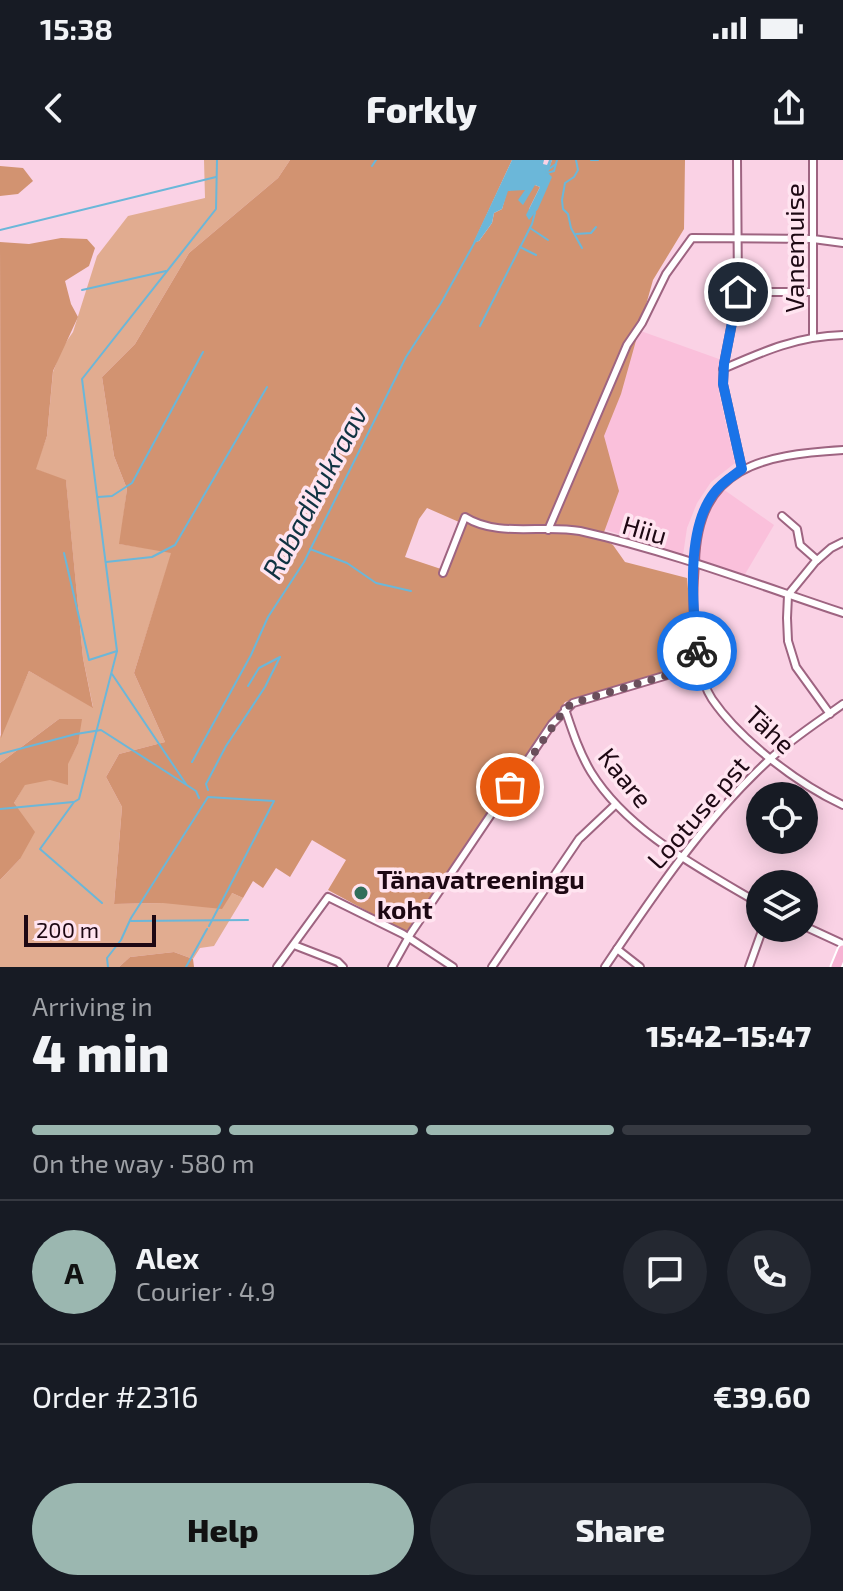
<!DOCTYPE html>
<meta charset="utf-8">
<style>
:root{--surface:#171b24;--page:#242831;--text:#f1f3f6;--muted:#9ea1a6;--line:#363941;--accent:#9bb7b0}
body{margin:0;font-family:"Exo 2",sans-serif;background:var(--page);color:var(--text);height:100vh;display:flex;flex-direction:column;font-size:30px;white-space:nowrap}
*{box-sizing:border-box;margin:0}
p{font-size:26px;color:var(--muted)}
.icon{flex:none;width:44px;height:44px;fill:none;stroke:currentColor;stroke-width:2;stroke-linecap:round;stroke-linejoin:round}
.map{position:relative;height:807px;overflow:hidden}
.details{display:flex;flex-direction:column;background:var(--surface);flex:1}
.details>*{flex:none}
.buttons{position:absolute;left:746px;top:622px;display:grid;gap:16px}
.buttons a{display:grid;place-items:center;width:72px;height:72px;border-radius:50%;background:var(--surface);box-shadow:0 4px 20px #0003;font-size:40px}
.scale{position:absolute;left:24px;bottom:20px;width:132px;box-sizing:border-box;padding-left:8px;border:4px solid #1d0813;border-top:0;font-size:22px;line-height:28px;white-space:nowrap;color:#1d0813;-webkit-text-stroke:6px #ffe4f0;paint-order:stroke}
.pin{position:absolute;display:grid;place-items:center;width:68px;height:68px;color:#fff;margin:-34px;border:4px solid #fff;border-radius:50%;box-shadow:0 2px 8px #0007}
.courier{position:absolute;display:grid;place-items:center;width:80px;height:80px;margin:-40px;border:6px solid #1a73e8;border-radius:50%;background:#fff;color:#222;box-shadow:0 2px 10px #0007}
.summary em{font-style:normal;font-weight:800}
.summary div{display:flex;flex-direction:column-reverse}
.summary{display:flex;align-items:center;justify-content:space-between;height:136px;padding:0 32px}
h1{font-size:52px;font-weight:800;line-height:60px}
.bar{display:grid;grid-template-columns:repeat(4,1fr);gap:12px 8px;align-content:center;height:96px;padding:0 32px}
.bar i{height:10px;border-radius:6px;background:var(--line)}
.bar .active{background:var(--accent)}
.bar p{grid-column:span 4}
.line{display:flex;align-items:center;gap:20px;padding:0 32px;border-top:2px solid var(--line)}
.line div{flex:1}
.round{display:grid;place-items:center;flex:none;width:84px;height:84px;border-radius:42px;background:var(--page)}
.cta{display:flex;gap:16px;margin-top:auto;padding:16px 32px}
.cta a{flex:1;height:92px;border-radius:48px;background:var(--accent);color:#111;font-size:32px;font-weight:800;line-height:92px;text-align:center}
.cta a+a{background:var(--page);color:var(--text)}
.status{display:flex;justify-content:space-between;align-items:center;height:56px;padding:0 40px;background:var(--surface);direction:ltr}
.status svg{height:22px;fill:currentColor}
header{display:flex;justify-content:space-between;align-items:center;height:104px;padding:0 32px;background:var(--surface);font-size:36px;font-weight:800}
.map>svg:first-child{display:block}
.built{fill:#fac0db}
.green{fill:#e1ac90}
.forest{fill:#d29371;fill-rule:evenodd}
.water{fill:#6bb7d9}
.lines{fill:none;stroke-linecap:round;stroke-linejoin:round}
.stream{stroke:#6bb7d9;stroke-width:2}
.minor-casing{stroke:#9e6481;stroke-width:10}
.highway-casing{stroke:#fff;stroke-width:13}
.minor{stroke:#fff;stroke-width:6}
.highway{stroke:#f6b3d3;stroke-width:9}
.done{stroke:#6a4f5c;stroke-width:8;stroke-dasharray:0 14.4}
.route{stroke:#1a73e8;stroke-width:10}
.poi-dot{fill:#316e5a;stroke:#ffe4f0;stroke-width:3}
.labels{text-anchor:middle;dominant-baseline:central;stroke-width:7;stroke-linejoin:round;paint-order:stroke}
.street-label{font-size:26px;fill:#1d0813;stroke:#ffe4f0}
.poi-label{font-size:26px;font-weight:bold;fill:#1d0813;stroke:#ffe4f0;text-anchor:start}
.water-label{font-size:28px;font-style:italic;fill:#103342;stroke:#ffe4f0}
</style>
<div class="status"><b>15:38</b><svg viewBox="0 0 49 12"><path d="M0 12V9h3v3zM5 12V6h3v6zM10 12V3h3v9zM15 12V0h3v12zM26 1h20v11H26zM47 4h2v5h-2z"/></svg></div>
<header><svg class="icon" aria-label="back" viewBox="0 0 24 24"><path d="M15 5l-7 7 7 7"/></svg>Forkly<svg class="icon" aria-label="share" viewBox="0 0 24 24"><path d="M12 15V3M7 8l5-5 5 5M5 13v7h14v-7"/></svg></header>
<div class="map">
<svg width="843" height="807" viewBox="0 0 843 807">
<rect width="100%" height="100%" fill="#fad2e5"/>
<g class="built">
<path d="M638,170L719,199V233L735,303L711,322L697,343L687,368L683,395L557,354Z"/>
<path d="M723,329L774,365L744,416L700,401L696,394L702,365L710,347Z"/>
</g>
<path class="green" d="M204,0H290L278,18L189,93L135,184L102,217L114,296L127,329L120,384L172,392L134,513L165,582L119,594L106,617L122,647L114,744L163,743L232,733L243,738L214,786L200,788L193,799L174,792L130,797L119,807H0V720L20,699L14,643L25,624C56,618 64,612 78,584L59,559L0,603V577L29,511L93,547L83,498L66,321L35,309L47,276L53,212L62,188L73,172L97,96L128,56L205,38Z"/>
<g class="forest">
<path d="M290,0H512L474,82L479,81L492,63L494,53L502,49L507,31L535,25L540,27L529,49V59L552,0H685L684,69L653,120L621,234L604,276L619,331L603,375L605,380L613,385L625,402L687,418L695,502L565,542L406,772L328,730L346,700L312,680L290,717L276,708L263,728L253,721L243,738L232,733L222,749L163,743L114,744L122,647L106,617L119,594L165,582L134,513L171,393L119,384L127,329L114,296L102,217L135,184L189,93L278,18ZM427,348L459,362L441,409L405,397L419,359Z"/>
<path d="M0,6L23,8L33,21L18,34L0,36Z"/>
<path d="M61,78L87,79L95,88L89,106L65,121L71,144L78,157L53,211L47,276L36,309L66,320L83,498L93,548L29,511L1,578L0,82L29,84Z"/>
<path d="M59,559H82L78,584L68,604V625L50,620L25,625L14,643L35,672L20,699L0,720V603Z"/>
<path d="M174,792L193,799L194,807H119L130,797Z"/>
</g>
<path class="water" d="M512,0H544L543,4L547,5L549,0H552L548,13L552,17L538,49L529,60L526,55L540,27L535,25L523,45L518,40L525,30L508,31L502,49L494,53L492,63L479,81L473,83Z"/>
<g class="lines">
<g class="stream">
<path d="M576,0L578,10L574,17L565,23L562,40L563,49L568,54L571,68L582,88"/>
<path d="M591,0H598"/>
<path d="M372,6L376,0"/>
<path d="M546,11L556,4"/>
<path d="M547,13L554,11L557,0"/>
<path d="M530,68L548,80"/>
<path d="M0,70L216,17"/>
<path d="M576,74L591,73L596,67"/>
<path d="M520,87L536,95"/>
<path d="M82,130L166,111"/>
<path d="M480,166L532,64L535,53"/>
<path d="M98,337L112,336L132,323L203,192"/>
<path d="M310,389L347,403L376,423L411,431"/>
<path d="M64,393L89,500L117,491"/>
<path d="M106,402L152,397L175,385L267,227"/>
<path d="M112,514L186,624"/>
<path d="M0,594L76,574L101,570L196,631L199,638"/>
<path d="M192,602L251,495L268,457L304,402L406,197L441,143L476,80"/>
<path d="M208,630L206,624L226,586L265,527L280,497L259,508L248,526"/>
<path d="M0,649L73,642"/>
<path d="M102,743L40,689L74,642L79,639L117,491L82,219L216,49L217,0"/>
<path d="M131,761L248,760"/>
<path d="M108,807L107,798L121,780L131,758L208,637L274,641L209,766"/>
<path d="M186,807L207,769"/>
</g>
<defs>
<g id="minor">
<path d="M737,0L738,132L724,204L723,224L742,309"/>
<path d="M813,0V176"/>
<path d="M738,132H813"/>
<path d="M723,209C764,191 798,176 843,175"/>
<path d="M843,290C762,295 698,306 695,402C694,420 692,438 694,456C696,480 698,518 712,539C740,580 798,624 843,645"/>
<path d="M782,356L797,369L800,385L817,400"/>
<path d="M548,370L627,185L642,163L666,114L692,78L813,79L843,83"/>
<path d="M443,413L465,357C498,378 543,364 580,371C669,391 756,424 843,453"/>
<path d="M565,549C572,570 579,592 591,612C628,672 701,709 760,744"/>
<path d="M830,554L796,507L788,481L787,458L788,435L815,402L831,388L843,382"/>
<path d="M804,766L843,784"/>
<path d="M294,785L338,802L343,807"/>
<path d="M617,789L640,807"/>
<path d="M277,807L328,737L403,774L453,807"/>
<path d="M392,807L411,773L552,564L573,543L701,505"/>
<path d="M492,807L579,679L615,645"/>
<path d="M605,807C654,734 704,660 769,600C791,579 818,562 843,544"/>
<path d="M749,807L763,768"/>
</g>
<path id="highway" d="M836,807L843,790"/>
</defs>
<use href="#minor" class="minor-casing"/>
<use href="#highway" class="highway-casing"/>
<use href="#minor" class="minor"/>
<use href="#highway" class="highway"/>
</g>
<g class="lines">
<path class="done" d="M510,627L565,549L573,543L701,505L697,491"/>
<path class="route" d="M697,491C693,446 685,370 714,333C721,323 733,316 742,309L723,224L724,204L738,132"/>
</g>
<circle class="poi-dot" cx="361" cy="733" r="8"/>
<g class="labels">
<g class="street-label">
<text transform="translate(793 88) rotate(-90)">Vanemuise</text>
<text transform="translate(645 369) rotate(16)">Hiiu</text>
<text transform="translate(771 569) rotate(43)">Tähe</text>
<text transform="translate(626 617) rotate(51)">Kaare</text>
<text transform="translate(697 652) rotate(-49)">Lootuse pst</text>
</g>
<g class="poi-label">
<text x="377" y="718">Tänavatreeningu<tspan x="377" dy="30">koht</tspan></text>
</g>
<g class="water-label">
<text transform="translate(314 332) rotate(-62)">Rabadikukraav</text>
</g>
</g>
</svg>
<div class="buttons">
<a><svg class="icon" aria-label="locate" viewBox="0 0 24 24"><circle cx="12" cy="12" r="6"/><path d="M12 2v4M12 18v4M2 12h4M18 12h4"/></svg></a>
<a><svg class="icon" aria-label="layers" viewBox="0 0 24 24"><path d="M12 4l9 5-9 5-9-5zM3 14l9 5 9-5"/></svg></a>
</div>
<div class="scale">200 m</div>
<div class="pin" style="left:510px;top:627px;background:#ea580c"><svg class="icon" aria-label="bag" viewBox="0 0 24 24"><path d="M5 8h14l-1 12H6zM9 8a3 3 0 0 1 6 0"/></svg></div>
<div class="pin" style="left:738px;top:132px;background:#1f2937"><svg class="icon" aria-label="home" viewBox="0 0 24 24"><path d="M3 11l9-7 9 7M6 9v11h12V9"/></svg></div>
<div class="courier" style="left:697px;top:491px"><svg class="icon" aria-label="bike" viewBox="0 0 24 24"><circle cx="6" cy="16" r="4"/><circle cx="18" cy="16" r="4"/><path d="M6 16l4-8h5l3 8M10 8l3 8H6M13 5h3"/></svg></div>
</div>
<section class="details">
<div class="summary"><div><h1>4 min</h1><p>Arriving in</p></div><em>15:42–15:47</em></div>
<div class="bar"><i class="active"></i><i class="active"></i><i class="active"></i><i></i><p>On the way · 580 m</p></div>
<div class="line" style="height:144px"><b class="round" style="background:var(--accent);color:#111">A</b><div><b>Alex</b><p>Courier · 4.9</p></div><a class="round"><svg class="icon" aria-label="chat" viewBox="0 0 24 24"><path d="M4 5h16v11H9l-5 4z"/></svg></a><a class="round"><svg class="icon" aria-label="phone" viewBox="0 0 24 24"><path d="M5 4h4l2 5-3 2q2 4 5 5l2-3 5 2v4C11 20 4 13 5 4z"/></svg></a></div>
<div class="line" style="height:104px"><div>Order #2316</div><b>€39.60</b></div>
<div class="cta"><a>Help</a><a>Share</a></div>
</section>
